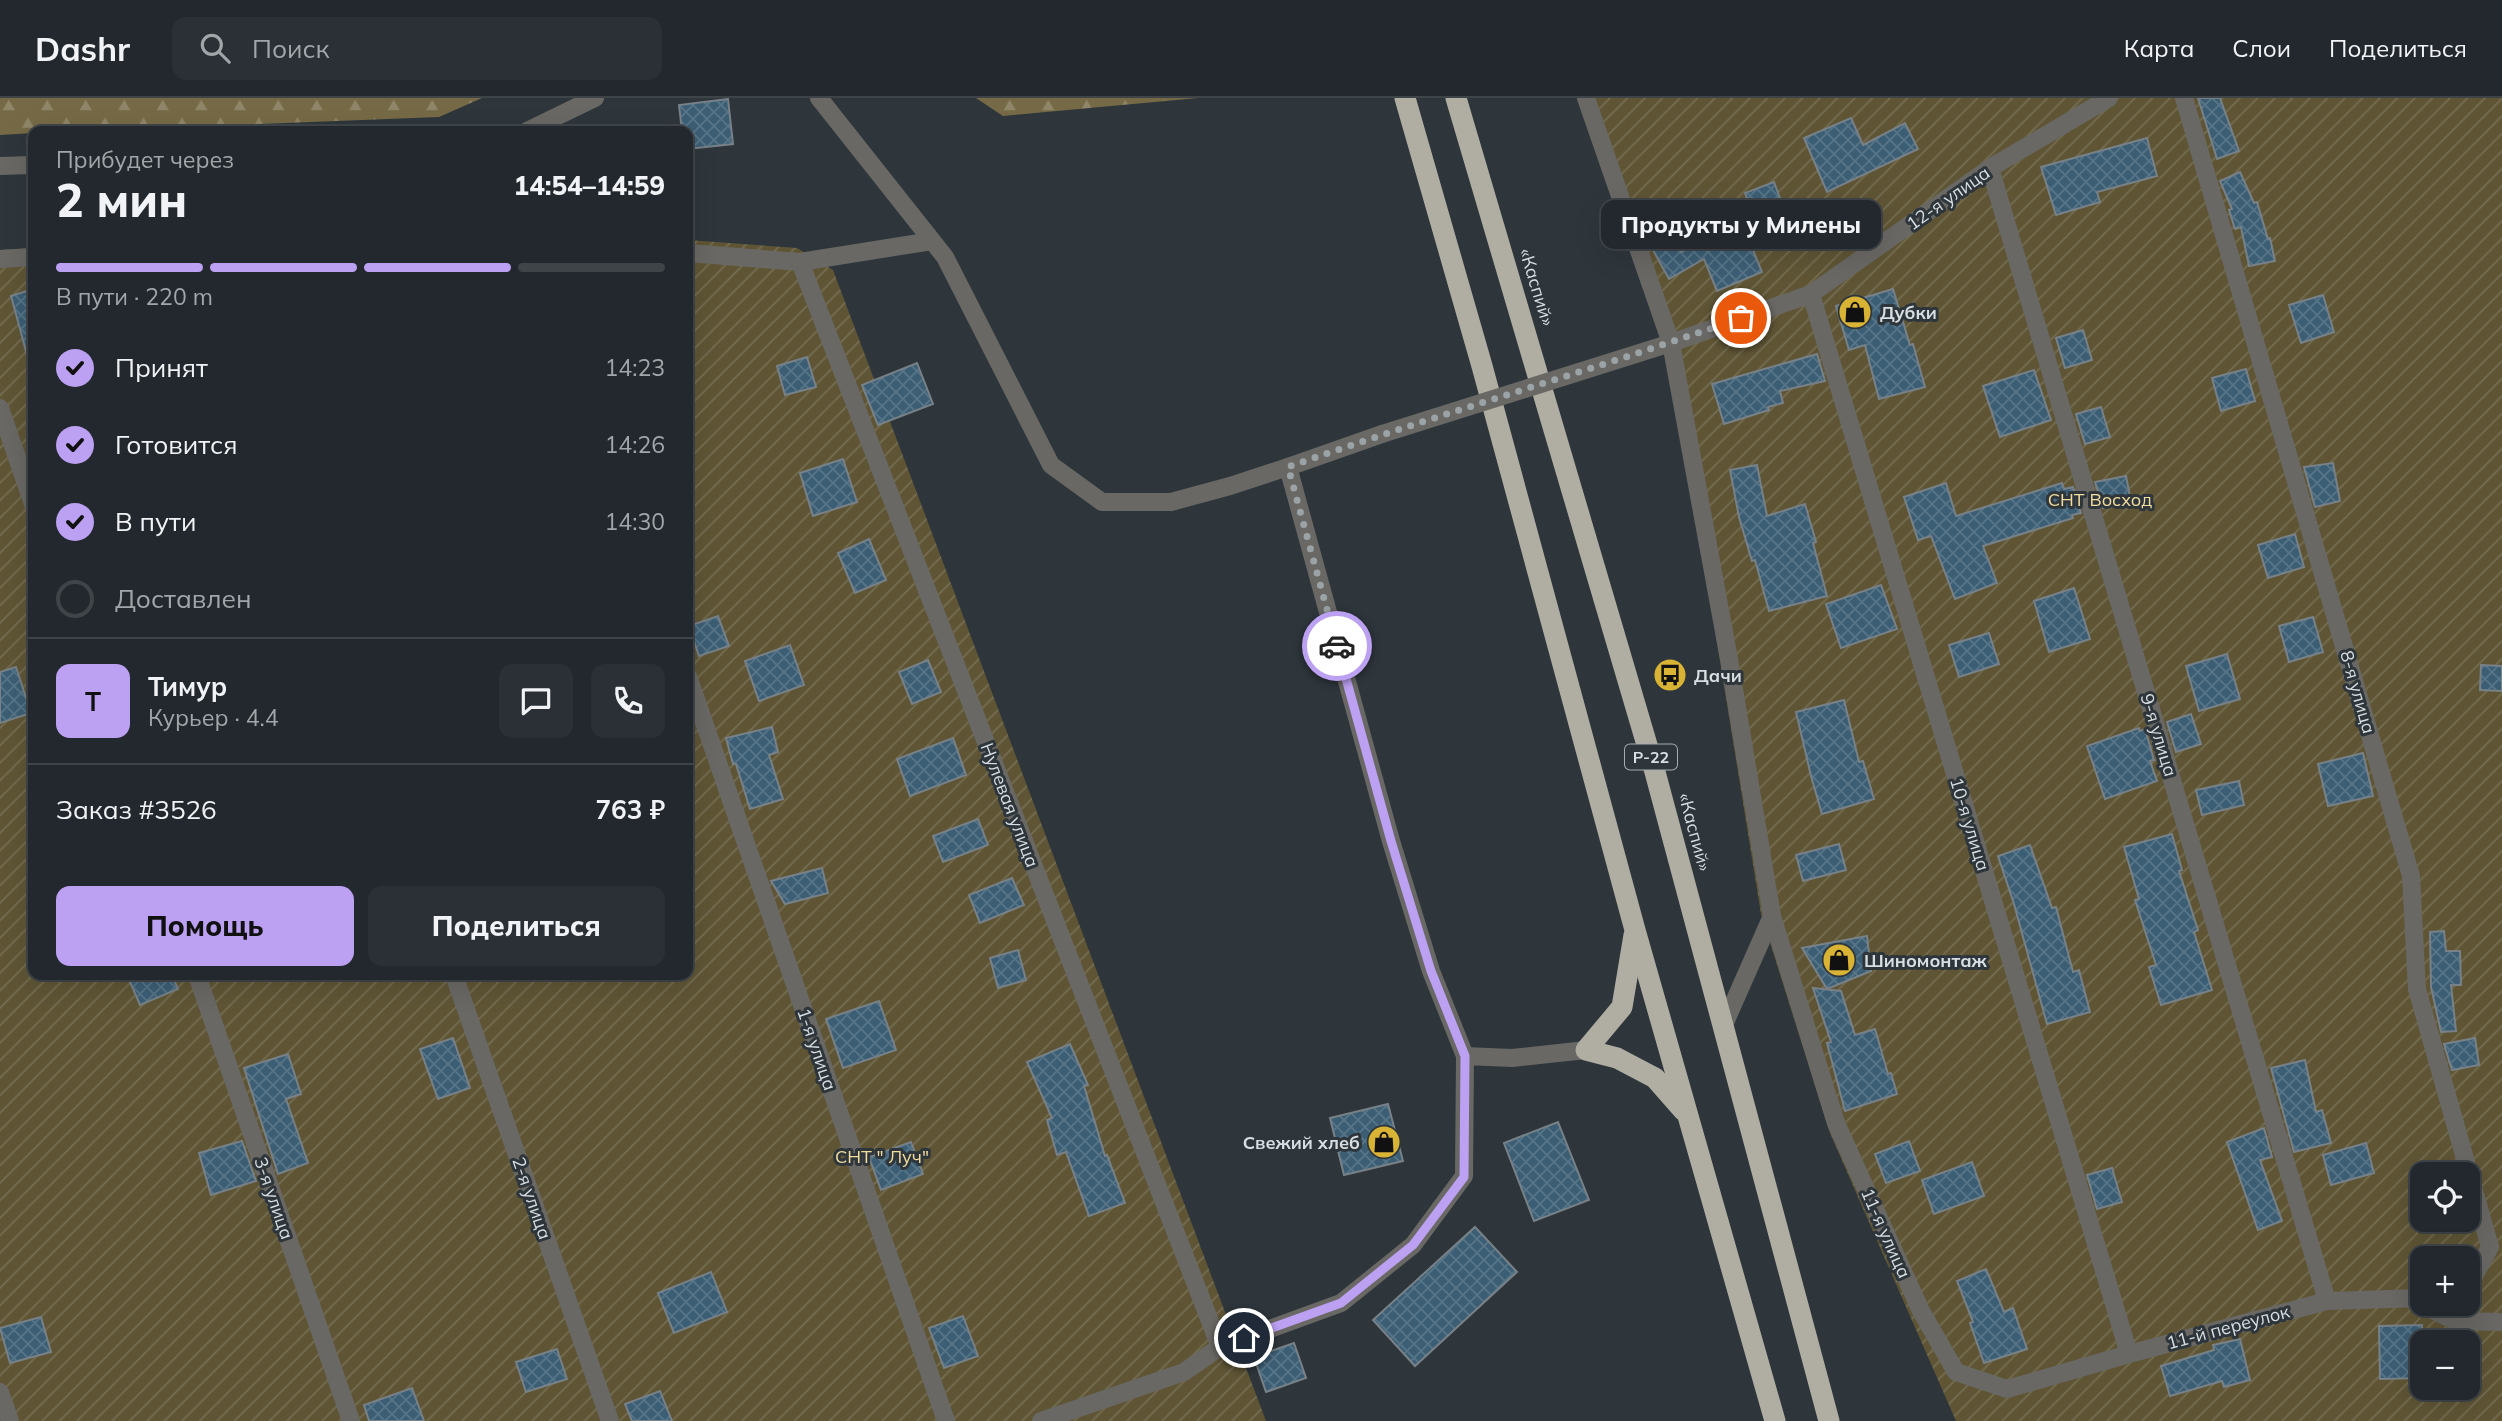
<!DOCTYPE html>
<html lang="ru">
<meta charset="utf-8">
<style>
:root{--surface:#22282d;--page:#2a3035;--text:#f1f3f6;--muted:#a2a6aa;--line:#3f4449;--accent:#bca0f2}
body{margin:0;font-family:Mulish,sans-serif;background:var(--page);color:var(--text);height:100vh;display:flex;flex-direction:column;font-size:26px;white-space:nowrap}
*{box-sizing:border-box;margin:0}
p{font-size:23px;color:var(--muted)}
.icon{flex:none;width:38px;height:38px;fill:none;stroke:currentColor;stroke-width:2;stroke-linecap:round;stroke-linejoin:round}
.map{position:relative;flex:1;overflow:hidden}
.details{position:absolute;left:28px;top:28px;width:665px;height:854px;display:flex;flex-direction:column;background:var(--surface);border-radius:14px;box-shadow:0 7px 28px #0002,0 0 0 2px var(--line)}
.details>*{flex:none}
.buttons{position:absolute;left:2410px;top:1064px;display:grid;gap:14px}
.buttons a{display:grid;place-items:center;width:70px;height:70px;border-radius:14px;background:var(--surface);box-shadow:0 7px 28px #0002,0 0 0 2px var(--line);font-size:35px}
.pin{position:absolute;display:grid;place-items:center;width:60px;height:60px;color:#fff;margin:-30px;border:4px solid #fff;border-radius:50%;box-shadow:0 2px 7px #0007}
.courier{position:absolute;display:grid;place-items:center;width:70px;height:70px;margin:-35px;border:5px solid #bca0f2;border-radius:50%;background:#fff;color:#222;box-shadow:0 2px 9px #0007}
.bubble{position:absolute;height:49px;border-radius:14px;background:var(--surface);box-shadow:0 7px 28px #0002,0 0 0 2px var(--line);font-size:23px;font-weight:800;line-height:49px;text-align:center}
.head em{font-style:normal;font-weight:800}
.head div{display:flex;flex-direction:column-reverse}
.head{display:flex;align-items:center;justify-content:space-between;height:119px;padding:0 28px}
h1{font-size:46px;font-weight:800;line-height:52px}
.bar{display:grid;grid-template-columns:repeat(4,1fr);gap:10px 7px;align-content:center;height:84px;padding:0 28px}
.bar i{height:9px;border-radius:5px;background:var(--line)}
.bar .selected{background:var(--accent)}
.bar p{grid-column:span 4}
.line{display:flex;align-items:center;gap:18px;padding:0 28px;border-top:2px solid var(--line)}
.line div{flex:1}
.round{display:grid;place-items:center;flex:none;width:74px;height:74px;border-radius:14px;background:var(--page)}
ol{padding:0 28px;list-style:none}
li{display:flex;align-items:center;gap:21px;height:77px}
li p{margin-inline-start:auto}
li .icon{padding:7px;border-radius:50%;background:var(--accent);color:#111;stroke-width:4}
li:last-child{color:var(--muted)}
li i{width:38px;height:38px;border:4px solid var(--line);border-radius:50%}
.cta{display:flex;gap:14px;margin-top:auto;padding:14px 28px}
.cta a{flex:1;height:80px;border-radius:14px;background:var(--accent);color:#111;font-size:28px;font-weight:800;line-height:80px;text-align:center}
.cta a+a{background:var(--page);color:var(--text)}
header{display:flex;align-items:center;gap:42px;box-sizing:border-box;height:98px;padding:0 35px;background:var(--surface);border-bottom:2px solid var(--line)}
header strong{font-size:33px}
nav{display:flex;gap:38px;margin-inline-start:auto;font-size:24px}
.search{width:490px;height:63px;background:var(--page);display:flex;align-items:center;gap:18px;box-sizing:border-box;padding:0 24px;border-radius:14px;color:var(--muted);font-size:26px}
.map>svg:first-child{display:block}
.forest{fill:url(#forest-firs)}
.garden{fill:url(#garden-furrows);fill-rule:evenodd}
.building{fill:url(#building-cross-hatch);stroke:#778187;stroke-width:2}
.lines{fill:none;stroke-linecap:round;stroke-linejoin:round}
.minor{stroke:#696864;stroke-width:18}
.highway{stroke:#b0ada2;stroke-width:21}
.minor-bridge{stroke:#696864;stroke-width:18}
.done{stroke:#9ca3a7;stroke-width:7;stroke-dasharray:0 12.6}
.route{stroke:#bca0f2;stroke-width:9}
.labels{text-anchor:middle;dominant-baseline:central;stroke-width:6;stroke-linejoin:round;paint-order:stroke}
.shield{fill:#2e363c;stroke:#a5acb0;stroke-width:2}
.shield-label{font-size:16px;font-weight:bold;fill:#d8dee1}
.street-label{font-size:18px;fill:#d8dee1;stroke:#2e363c}
.poi-label{font-size:18px;font-weight:bold;fill:#d8dee1;stroke:#2e363c;text-anchor:start}
.park-label{font-size:18px;fill:#f2dd9d;stroke:#2e363c}
</style>
<header>
<strong>Dashr</strong>
<div class="search"><svg class="icon" aria-label="search" viewBox="0 0 24 24"><circle cx="10" cy="10" r="6"/><path d="M15 15l6 6"/></svg>Поиск</div>
<nav><a>Карта</a><a>Слои</a><a>Поделиться</a></nav>
</header>
<div class="map">
<svg width="2502" height="1323" viewBox="0 0 2502 1323">
<defs>
<pattern id="forest-firs" width="22" height="20" patternUnits="userSpaceOnUse" patternTransform="scale(1.75)"><rect width="22" height="20" fill="#766a46"/><path d="M5 1l3.5 6h-7zM16 11l3.5 6h-7z" fill="#8f8669"/></pattern>
<pattern id="garden-furrows" width="10" height="10" patternUnits="userSpaceOnUse" patternTransform="scale(1.75)"><rect width="10" height="10" fill="#5f5535"/><path d="M-1 1l2-2M0 10L10 0M9 11l2-2" fill="none" stroke="#756d52"/></pattern>
<pattern id="building-cross-hatch" width="8" height="8" patternUnits="userSpaceOnUse" patternTransform="scale(1.75)"><rect width="8" height="8" fill="#3c5e75"/><path d="M0 0l8 8M0 8l8-8" fill="none" stroke="#577588"/></pattern>
</defs>
<rect width="100%" height="100%" fill="#2e363c"/>
<g class="forest">
<path d="M0,0H482L439,19L84,33H33V35L0,37Z"/>
<path d="M976,0H1198L1003,18Z"/>
</g>
<g class="garden">
<path d="M1578,0H2502V1323H1956L1830,1035L1761,816L1674,279ZM2422,1076H2468V1122H2422ZM2422,1160H2468V1206H2422ZM2422,1244H2468V1290H2422Z"/>
<path d="M688,142L797,150L833,172L1266,1323H0V152L33,150V877H688Z"/>
</g>
<g class="building">
<path d="M2198,0H2220L2239,53L2217,61Z"/>
<path d="M728,1L733,46L688,51V33H682L679,7Z"/>
<path d="M1851,20L1863,47L1905,25L1918,51L1827,94L1804,40Z"/>
<path d="M2147,40L2157,78L2097,94L2100,104L2056,117L2041,69Z"/>
<path d="M2240,74L2254,105L2257,104L2268,141L2270,140L2275,163L2249,168L2241,129L2235,131L2229,112L2232,111L2220,83Z"/>
<path d="M1774,84L1784,111L1755,121L1745,95Z"/>
<path d="M1658,114L1681,154L1743,128L1762,174L1717,193L1704,161L1669,181L1648,143L1641,124Z"/>
<path d="M33,191V256L27,257L11,198Z"/>
<path d="M1893,191L1910,247L1913,246L1925,289L1879,301L1865,247L1849,252L1836,208Z"/>
<path d="M2323,197L2334,234L2301,245L2289,207Z"/>
<path d="M2083,232L2092,262L2065,270L2056,240Z"/>
<path d="M1817,256L1825,283L1780,293L1783,305L1768,309L1769,312L1724,326L1712,286Z"/>
<path d="M807,259L816,289L785,297L777,268Z"/>
<path d="M917,265L933,306L878,327L862,287Z"/>
<path d="M2246,271L2255,303L2221,313L2212,280Z"/>
<path d="M2034,272L2051,322L2000,339L1983,288Z"/>
<path d="M2101,309L2110,339L2085,346L2076,316Z"/>
<path d="M843,361L857,404L813,418L800,375Z"/>
<path d="M2333,365L2340,403L2315,409L2304,369Z"/>
<path d="M1757,367L1767,418L1805,406L1816,444L1813,445L1827,498L1769,513L1755,462L1752,463L1739,419L1730,372Z"/>
<path d="M2126,378L2131,404L2103,410L2095,384Z"/>
<path d="M1946,385L1956,418L2062,385L2064,391L2073,389L2081,415L2072,417L2073,420L1983,448L1997,485L1955,501L1931,438L1918,442L1904,399Z"/>
<path d="M2295,436L2304,469L2268,480L2258,447Z"/>
<path d="M869,441L886,482L855,495L838,455Z"/>
<path d="M1881,487L1897,531L1841,550L1826,506Z"/>
<path d="M2074,490L2090,541L2049,554L2034,503Z"/>
<path d="M718,518L729,548L699,558L689,528Z"/>
<path d="M2313,519L2323,554L2289,564L2279,528Z"/>
<path d="M1989,535L1999,566L1959,579L1949,547Z"/>
<path d="M790,547L804,587L759,603L745,563Z"/>
<path d="M2227,556L2240,601L2199,613L2186,568Z"/>
<path d="M928,562L941,594L912,606L899,574Z"/>
<path d="M2481,567L2502,568V593L2480,592Z"/>
<path d="M16,569L31,615L0,625V574Z"/>
<path d="M1844,602L1859,664L1863,663L1874,701L1822,716L1811,678L1796,614Z"/>
<path d="M2191,616L2201,646L2176,654L2167,624Z"/>
<path d="M772,629L778,654L769,657L783,701L750,711L736,666H733L726,640Z"/>
<path d="M2139,630L2140,633L2145,631L2154,662L2150,663L2157,683L2105,701L2087,648Z"/>
<path d="M953,640L966,677L910,698L897,661Z"/>
<path d="M2363,655L2373,698L2328,708L2318,666Z"/>
<path d="M2239,683L2244,707L2202,717L2196,692Z"/>
<path d="M978,721L988,747L943,764L933,738Z"/>
<path d="M2172,736L2182,772L2179,773L2198,832L2194,834L2212,892L2161,907L2149,869L2156,867L2135,802L2139,801L2124,749Z"/>
<path d="M1839,746L1846,772L1803,783L1796,757Z"/>
<path d="M2030,747L2052,810L2056,809L2073,874L2079,872L2090,914L2047,926L2014,806L1998,758Z"/>
<path d="M822,770L828,795L785,806L771,783Z"/>
<path d="M1012,780L1024,807L980,825L969,797Z"/>
<path d="M2444,833L2446,853H2460L2461,887H2451L2456,933L2441,934L2431,889L2430,834Z"/>
<path d="M1867,838L1871,873L1827,891L1802,850Z"/>
<path d="M1018,852L1026,882L998,890L990,860Z"/>
<path d="M127,877H172L178,891L140,907Z"/>
<path d="M1813,890L1841,893L1855,937L1875,931L1888,976L1891,975L1897,996L1845,1013L1827,945L1831,944Z"/>
<path d="M879,903L896,952L843,970L826,921Z"/>
<path d="M453,940L470,990L438,1001L420,951Z"/>
<path d="M2475,940L2479,967L2452,972L2444,946Z"/>
<path d="M1070,946L1088,987L1084,988L1105,1058L1107,1057L1125,1105L1089,1118L1066,1054L1057,1057L1047,1022L1052,1020L1027,964Z"/>
<path d="M288,956L301,996L286,1001L308,1065L278,1076L244,970Z"/>
<path d="M2305,962L2316,1014L2322,1012L2331,1045L2294,1054L2271,970Z"/>
<path d="M1388,1006L1403,1063L1344,1077L1330,1020Z"/>
<path d="M1558,1024L1589,1102L1534,1123L1504,1045Z"/>
<path d="M2264,1030L2272,1059L2260,1062L2282,1123L2258,1132L2227,1044Z"/>
<path d="M242,1043L256,1083L211,1097L199,1055Z"/>
<path d="M1909,1043L1920,1073L1886,1085L1875,1056Z"/>
<path d="M911,1044L923,1076L881,1092L869,1059Z"/>
<path d="M2366,1045L2374,1075L2331,1087L2323,1057Z"/>
<path d="M1972,1064L1984,1098L1934,1116L1922,1082Z"/>
<path d="M2112,1070L2122,1104L2097,1111L2087,1077Z"/>
<path d="M1475,1129L1517,1174L1415,1268L1373,1222Z"/>
<path d="M1986,1171L2004,1214L2013,1210L2027,1251L1984,1265L1970,1225L1973,1224L1957,1183Z"/>
<path d="M711,1174L727,1214L674,1235L658,1195Z"/>
<path d="M963,1218L978,1258L944,1270L929,1230Z"/>
<path d="M41,1219L51,1254L10,1265L0,1230Z"/>
<path d="M2422,1227V1280L2380,1281L2379,1228Z"/>
<path d="M2240,1241L2250,1282L2224,1289L2222,1283L2170,1298L2161,1268L2214,1252L2213,1247Z"/>
<path d="M1294,1245L1306,1280L1266,1294L1254,1259Z"/>
<path d="M557,1251L567,1281L526,1294L516,1264Z"/>
<path d="M412,1290L424,1323H369L364,1307Z"/>
<path d="M660,1293L672,1323H632L625,1306Z"/>
</g>
<g class="lines">
<g class="minor">
<path d="M819,0L945,159L1051,367L1102,404H1171L1230,388L1288,369"/>
<path d="M1586,0L1671,245L1729,561L1772,818L1836,1025L1921,1213L1956,1274L2007,1291L2129,1256L2327,1203L2422,1200"/>
<path d="M2184,0L2411,778L2417,891L2490,1149L2468,1189"/>
<path d="M527,33L595,0"/>
<path d="M0,68L33,67"/>
<path d="M1990,70L2327,1203"/>
<path d="M688,155L800,164L932,143"/>
<path d="M0,161L33,159"/>
<path d="M800,164L1220,1249"/>
<path d="M1811,196L2129,1256"/>
<path d="M1671,245L1811,196L1990,70L2109,0"/>
<path d="M0,310L33,406"/>
<path d="M1382,336L1288,369L1391,743L1431,873L1465,958"/>
<path d="M688,578L946,1323"/>
<path d="M197,877L351,1323"/>
<path d="M454,877L610,1323"/>
<path d="M1723,929L1772,818"/>
<path d="M2412,1202L2455,1223L2502,1224"/>
<path d="M0,1294L10,1323"/>
<path d="M1041,1323L1184,1274L1220,1249L1341,1205L1413,1147L1464,1078L1465,958L1512,960L1586,952"/>
</g>
<g class="highway">
<path d="M1405,0L1482,268L1635,832L1775,1323"/>
<path d="M1456,0L1655,674L1829,1323"/>
<path d="M1634,837L1622,909L1586,952L1617,960L1655,980L1684,1013"/>
</g>
<path class="minor-bridge" d="M1382,336L1671,245"/>
</g>
<g class="lines">
<path class="done" d="M1337,548L1288,369C1438,316 1591,273 1741,220"/>
<path class="route" d="M1244,1240L1341,1205L1413,1147L1464,1079L1465,958L1431,873L1391,743L1337,548"/>
</g>
<defs>
<symbol id="shop-disc" viewBox="-11 -11 22 22"><circle r="9.5" fill="#d9b334" stroke="#2e363c"/><path d="M-5-2.5h2.3a2.7 3.5 0 0 1 5.4 0H5L5.5 6h-11ZM-1.5-2.5h3a1.5 2.3 0 0 0-3 0Z" fill="#111"/></symbol>
<symbol id="bus-disc" viewBox="-11 -11 22 22"><circle r="9.5" fill="#d9b334" stroke="#2e363c"/><path d="M-5-6H5V4H4V6H2V4H-2V6H-4V4H-5ZM-3.5-4V0h7V-4ZM-3.5 1.2v1.5H-2V1.2ZM2 1.2v1.5H3.5V1.2Z" fill="#111"/></symbol>
</defs>
<g fill-rule="evenodd">
<use href="#shop-disc" x="1836" y="195" width="38" height="38"/>
<use href="#bus-disc" x="1651" y="558" width="38" height="38"/>
<use href="#shop-disc" x="1820" y="843" width="38" height="38"/>
<use href="#shop-disc" x="1365" y="1025" width="38" height="38"/>
</g>
<g class="labels">
<rect class="shield" x="1625" y="646.5" width="52" height="25" rx="5"/>
<g class="shield-label">
<text x="1651" y="659">Р-22</text>
</g>
<g class="street-label">
<text transform="translate(1948 100) rotate(-35)">12-я улица</text>
<text transform="translate(1537 189) rotate(73)">«Каспий»</text>
<text transform="translate(2358 594) rotate(74)">8-я улица</text>
<text transform="translate(2159 637) rotate(73)">9-я улица</text>
<text transform="translate(1010 707) rotate(69)">Нулевая улица</text>
<text transform="translate(1970 726) rotate(73)">10-я улица</text>
<text transform="translate(1695 734) rotate(75)">«Каспий»</text>
<text transform="translate(817 951) rotate(71)">1-я улица</text>
<text transform="translate(274 1100) rotate(71)">3-я улица</text>
<text transform="translate(532 1100) rotate(71)">2-я улица</text>
<text transform="translate(1886 1135) rotate(66)">11-я улица</text>
<text transform="translate(2228 1229) rotate(-15)">11-й переулок</text>
</g>
<g class="poi-label">
<text x="1880" y="214">Дубки</text>
<text x="1694" y="577">Дачи</text>
<text x="1864" y="862">Шиномонтаж</text>
<text x="1360" y="1044" text-anchor="end">Свежий хлеб</text>
</g>
<g class="park-label">
<text x="2100" y="401">СНТ Восход</text>
<text x="882" y="1058">СНТ " Луч"</text>
</g>
</g>
</svg>
<div class="buttons">
<a><svg class="icon" aria-label="locate" viewBox="0 0 24 24"><circle cx="12" cy="12" r="6"/><path d="M12 2v4M12 18v4M2 12h4M18 12h4"/></svg></a>
<a>+</a>
<a>−</a>
</div>
<div class="pin" style="left:1741px;top:220px;background:#ea580c"><svg class="icon" aria-label="bag" viewBox="0 0 24 24"><path d="M5 8h14l-1 12H6zM9 8a3 3 0 0 1 6 0"/></svg></div>
<div class="pin" style="left:1244px;top:1240px;background:#1f2937"><svg class="icon" aria-label="home" viewBox="0 0 24 24"><path d="M3 11l9-7 9 7M6 9v11h12V9"/></svg></div>
<div class="courier" style="left:1337px;top:548px"><svg class="icon" aria-label="car" viewBox="0 0 24 24"><path d="M5 17H2v-5l4-1 3-4h7l3 4 3 1v5h-3M9 17h6M6 11h13"/><circle cx="7" cy="17" r="2"/><circle cx="17" cy="17" r="2"/></svg></div>
<div class="bubble" style="left:1601px;top:102px;width:280px">Продукты у Милены</div>
<section class="details">
<div class="head"><div><h1>2 мин</h1><p>Прибудет через</p></div><em>14:54–14:59</em></div>
<div class="bar"><i class="selected"></i><i class="selected"></i><i class="selected"></i><i></i><p>В пути · 220 m</p></div>
<ol>
<li><svg class="icon" aria-label="check" viewBox="0 0 24 24"><path d="M5 12l5 5 9-10"/></svg>Принят<p>14:23</p></li>
<li><svg class="icon" aria-label="check" viewBox="0 0 24 24"><path d="M5 12l5 5 9-10"/></svg>Готовится<p>14:26</p></li>
<li><svg class="icon" aria-label="check" viewBox="0 0 24 24"><path d="M5 12l5 5 9-10"/></svg>В пути<p>14:30</p></li>
<li><i></i>Доставлен</li>
</ol>
<div class="line" style="height:126px"><b class="round" style="background:var(--accent);color:#111">Т</b><div><b>Тимур</b><p>Курьер · 4.4</p></div><a class="round"><svg class="icon" aria-label="chat" viewBox="0 0 24 24"><path d="M4 5h16v11H9l-5 4z"/></svg></a><a class="round"><svg class="icon" aria-label="phone" viewBox="0 0 24 24"><path d="M5 4h4l2 5-3 2q2 4 5 5l2-3 5 2v4C11 20 4 13 5 4z"/></svg></a></div>
<div class="line" style="height:91px"><div>Заказ #3526</div><b>763 ₽</b></div>
<div class="cta"><a>Помощь</a><a>Поделиться</a></div>
</section>
</div>
